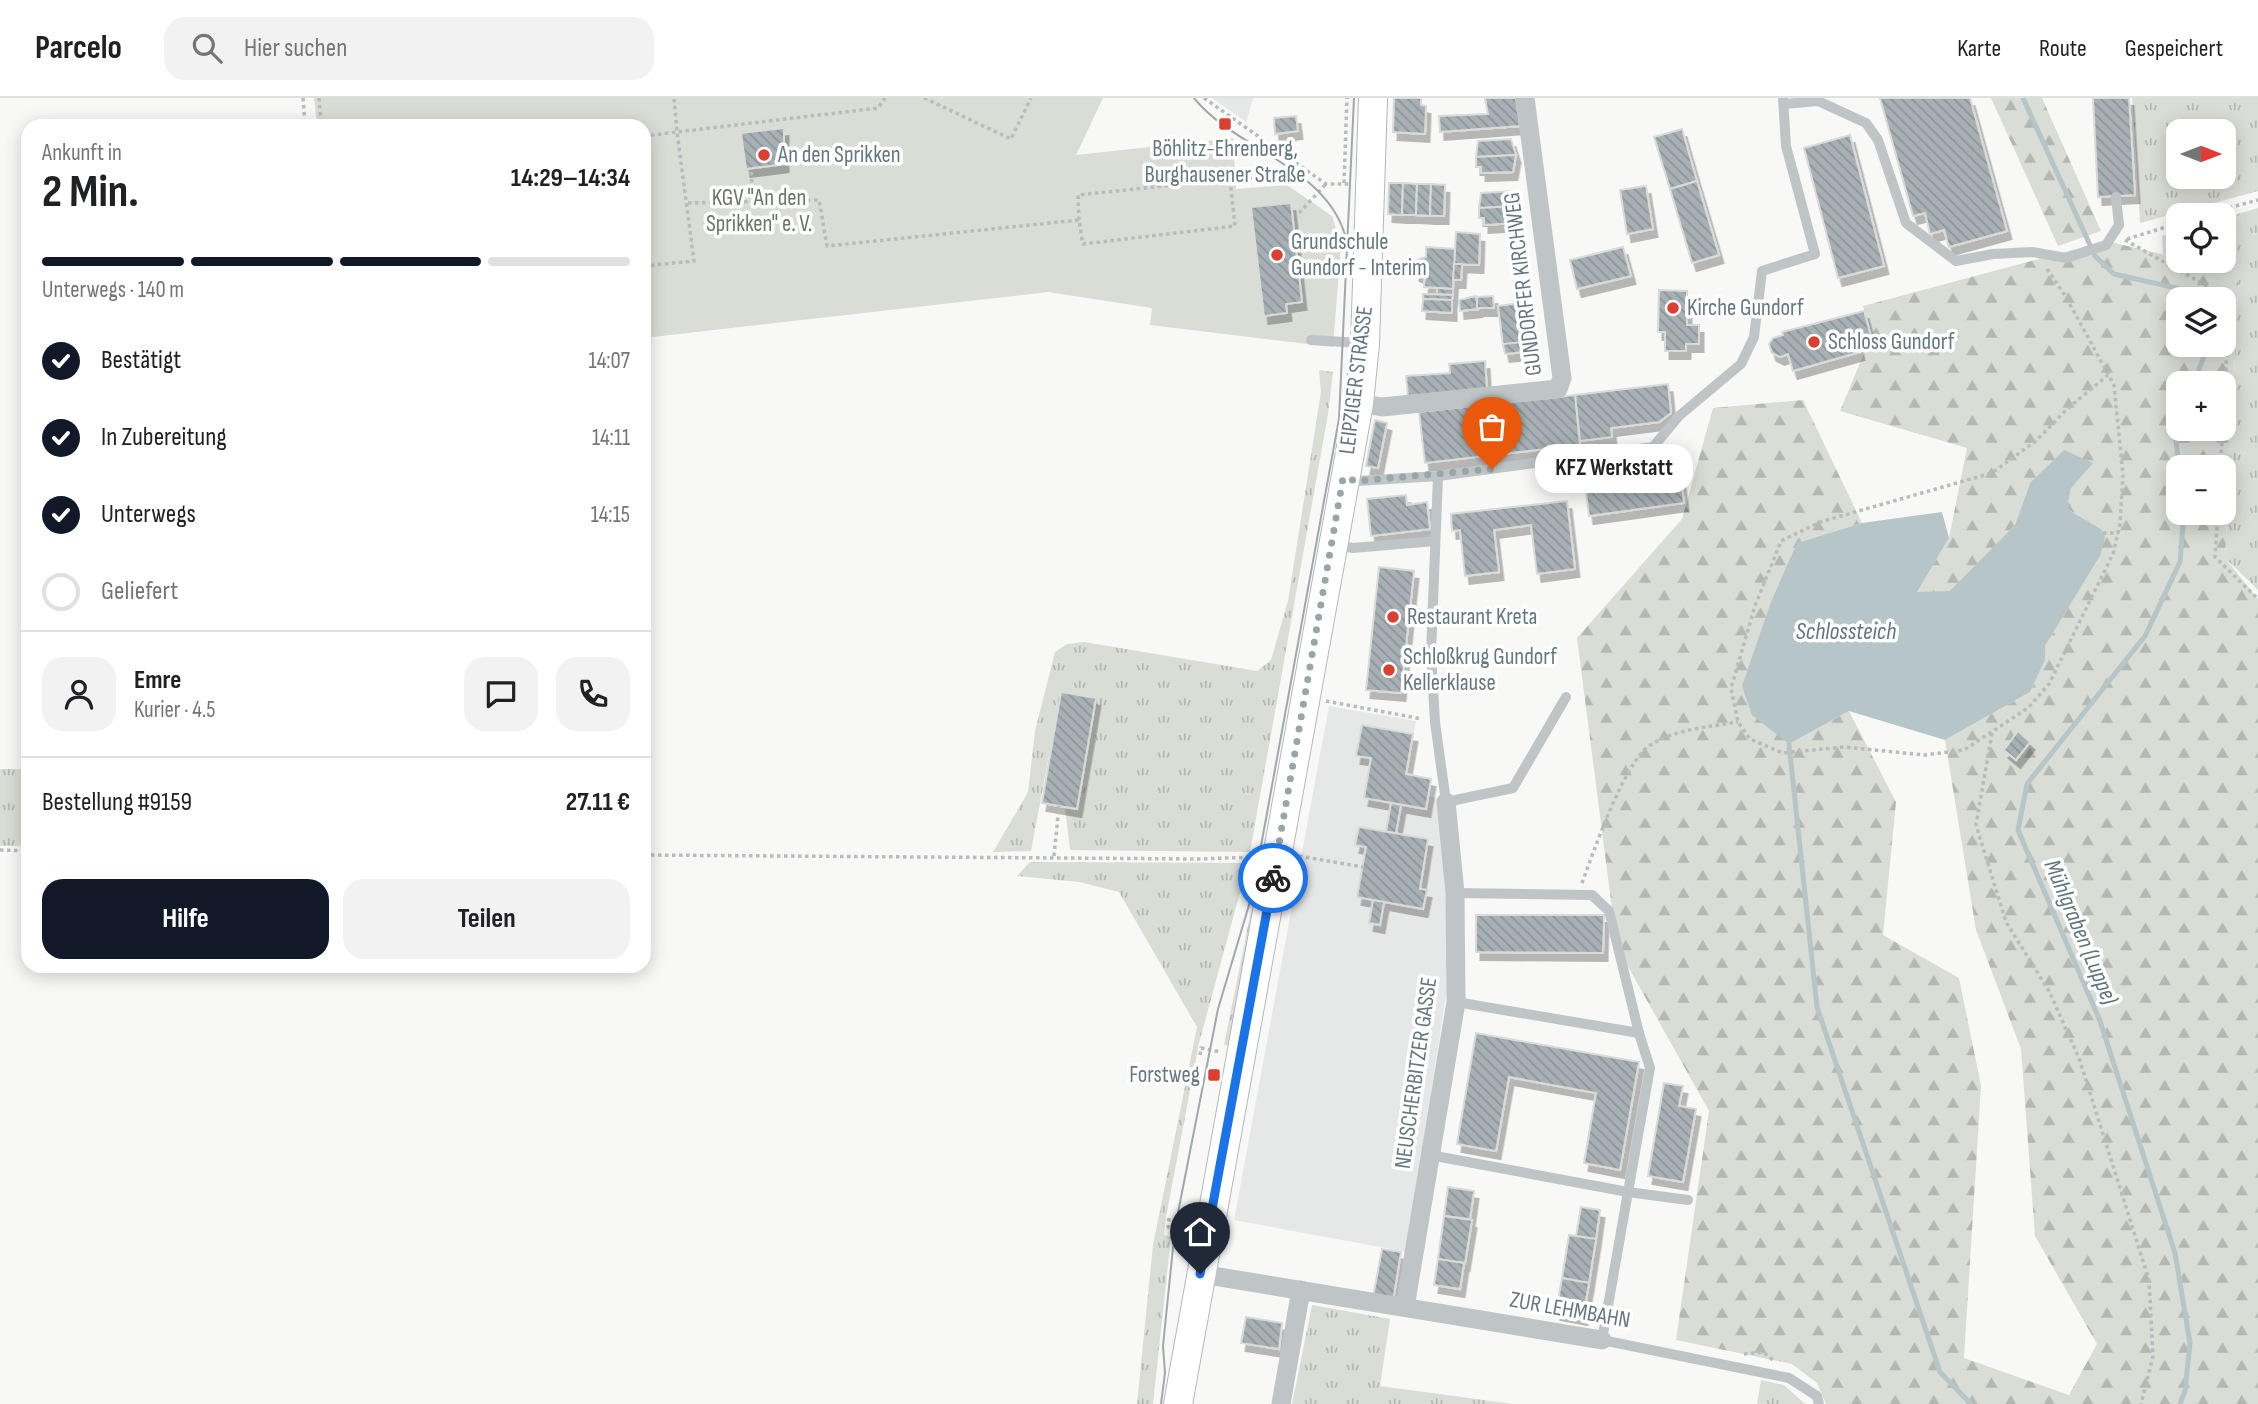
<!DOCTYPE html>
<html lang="de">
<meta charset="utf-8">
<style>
:root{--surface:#fff;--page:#f2f2f2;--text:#202124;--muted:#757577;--line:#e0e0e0;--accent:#111827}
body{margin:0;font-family:"Sofia Sans Condensed",sans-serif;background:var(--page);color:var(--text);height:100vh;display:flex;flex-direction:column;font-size:26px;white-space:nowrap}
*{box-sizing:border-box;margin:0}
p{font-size:23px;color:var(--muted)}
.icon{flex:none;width:38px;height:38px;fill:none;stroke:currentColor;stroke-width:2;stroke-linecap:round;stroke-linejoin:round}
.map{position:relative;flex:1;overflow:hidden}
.details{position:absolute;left:21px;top:21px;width:630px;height:854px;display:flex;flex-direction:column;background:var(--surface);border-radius:21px;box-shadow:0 4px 18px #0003}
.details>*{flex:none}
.needle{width:46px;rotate:90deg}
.tools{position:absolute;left:2166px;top:21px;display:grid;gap:14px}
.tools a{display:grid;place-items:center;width:70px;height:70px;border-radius:14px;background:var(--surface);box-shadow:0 4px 18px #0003;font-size:35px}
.pin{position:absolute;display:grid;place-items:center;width:60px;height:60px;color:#fff;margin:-72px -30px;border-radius:50% 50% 50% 0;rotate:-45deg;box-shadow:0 0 7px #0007}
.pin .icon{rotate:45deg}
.courier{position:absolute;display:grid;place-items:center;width:70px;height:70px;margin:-35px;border:5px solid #1a73e8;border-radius:50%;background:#fff;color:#222;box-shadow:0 2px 9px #0007}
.bubble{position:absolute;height:49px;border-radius:21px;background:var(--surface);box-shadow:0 4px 18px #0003;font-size:23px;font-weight:700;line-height:49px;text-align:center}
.head em{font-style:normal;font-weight:700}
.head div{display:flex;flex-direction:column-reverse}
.head{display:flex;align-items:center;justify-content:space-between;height:119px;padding:0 21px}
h1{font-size:46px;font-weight:700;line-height:52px}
.bar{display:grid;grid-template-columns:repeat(4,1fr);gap:10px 7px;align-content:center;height:84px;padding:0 21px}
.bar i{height:9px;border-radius:5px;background:var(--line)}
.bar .selected{background:var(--accent)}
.bar p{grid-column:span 4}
.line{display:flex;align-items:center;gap:18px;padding:0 21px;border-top:2px solid var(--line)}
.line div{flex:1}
.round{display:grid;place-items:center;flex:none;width:74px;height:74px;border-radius:21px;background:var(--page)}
ol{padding:0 21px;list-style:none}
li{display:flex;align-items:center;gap:21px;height:77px}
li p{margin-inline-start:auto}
li .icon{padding:7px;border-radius:50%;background:var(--accent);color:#fff;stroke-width:4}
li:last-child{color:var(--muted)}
li i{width:38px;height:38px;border:4px solid var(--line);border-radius:50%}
.cta{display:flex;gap:14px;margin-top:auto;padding:14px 21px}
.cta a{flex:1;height:80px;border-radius:21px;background:var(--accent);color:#fff;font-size:28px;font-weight:700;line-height:80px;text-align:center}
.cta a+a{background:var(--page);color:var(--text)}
header{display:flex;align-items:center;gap:42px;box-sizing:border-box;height:98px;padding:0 35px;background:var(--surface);border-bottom:2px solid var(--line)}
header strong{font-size:33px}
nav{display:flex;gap:38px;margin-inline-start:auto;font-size:24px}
.search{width:490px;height:63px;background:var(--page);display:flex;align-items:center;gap:18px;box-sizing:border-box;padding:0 24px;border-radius:21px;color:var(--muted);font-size:26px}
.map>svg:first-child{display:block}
.built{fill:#e6e8e7}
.grass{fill:url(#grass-tufts);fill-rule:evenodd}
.forest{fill:url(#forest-firs);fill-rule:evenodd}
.garden{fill:#d9ddd5}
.water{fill:#b6c5c7}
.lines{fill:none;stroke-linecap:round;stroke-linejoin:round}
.stream{stroke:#b6c5c7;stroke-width:5}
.building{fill:url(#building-back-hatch);stroke:#dadad8;stroke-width:2;filter:url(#shadow)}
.secondary-casing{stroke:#b2b9bc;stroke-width:30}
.path{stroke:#b8bcbe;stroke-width:3.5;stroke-dasharray:3.5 3.5;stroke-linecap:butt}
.lane{stroke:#bfc5c7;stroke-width:10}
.street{stroke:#bfc5c7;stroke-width:19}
.secondary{stroke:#fff;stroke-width:28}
.tram{stroke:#9fa8ac;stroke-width:2}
.done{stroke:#98a5a9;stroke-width:7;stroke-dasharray:0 12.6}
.route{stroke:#1a73e8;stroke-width:9}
.poi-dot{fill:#dc3f32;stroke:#fff;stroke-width:2.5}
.labels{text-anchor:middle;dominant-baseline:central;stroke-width:7;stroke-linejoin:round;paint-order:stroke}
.poi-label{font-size:23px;fill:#65787f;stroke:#fff;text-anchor:start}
.park-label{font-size:23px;fill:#6a7863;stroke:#fff}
.street-label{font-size:23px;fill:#65787f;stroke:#fff}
.water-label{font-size:24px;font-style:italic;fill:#5f777a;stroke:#fff}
</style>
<header>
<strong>Parcelo</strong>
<div class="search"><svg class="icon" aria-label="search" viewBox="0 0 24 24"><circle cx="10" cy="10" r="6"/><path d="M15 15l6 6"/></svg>Hier suchen</div>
<nav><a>Karte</a><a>Route</a><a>Gespeichert</a></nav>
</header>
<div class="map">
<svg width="2258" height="1306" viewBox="0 0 2258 1306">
<defs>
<pattern id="grass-tufts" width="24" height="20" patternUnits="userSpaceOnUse" patternTransform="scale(1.75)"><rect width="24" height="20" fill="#d9ddd5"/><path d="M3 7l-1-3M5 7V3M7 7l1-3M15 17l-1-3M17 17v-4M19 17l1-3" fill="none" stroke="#b4b8b2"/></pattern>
<pattern id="forest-firs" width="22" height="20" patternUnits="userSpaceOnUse" patternTransform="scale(1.75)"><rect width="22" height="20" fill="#d9ddd5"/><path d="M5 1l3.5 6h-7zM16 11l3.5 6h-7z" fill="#b4b8b2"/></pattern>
<pattern id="building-back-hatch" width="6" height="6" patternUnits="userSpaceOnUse" patternTransform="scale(1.75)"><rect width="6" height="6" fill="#a7b1b5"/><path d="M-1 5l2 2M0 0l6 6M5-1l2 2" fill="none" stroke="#8c9598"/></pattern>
<filter id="shadow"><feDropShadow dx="4.5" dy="8" stdDeviation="0" flood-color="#0004"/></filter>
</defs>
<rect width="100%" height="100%" fill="#f8f8f6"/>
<g class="built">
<path d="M1212,0H1253L1246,25V24Z"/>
<path d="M1329,608L1416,623L1406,676L1431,681L1428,698L1440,701L1447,824L1446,897L1407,1154L1234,1122Z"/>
</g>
<g class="grass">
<path d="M2132,0H2258V93L2140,125ZM2224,33V79H2179V33Z"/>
<path d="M2258,110V492L2225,460L2239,174L2191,163H2224V120Z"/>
<path d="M2179,133V160L2163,156L2162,138Z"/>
<path d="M1319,272L1333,274L1328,316L1250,754L1070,752L1065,709L1077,710L1096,601L1061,594L1031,753L993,754L1028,694L1035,633L1055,554L1067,546L1084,544L1257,573L1271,562L1288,503L1321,294Z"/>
<rect x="0" y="671" width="28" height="77"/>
<path d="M1030,764L1248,765L1199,945L1166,1119L1164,1137L1171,1139L1153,1306H1137L1153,1147L1197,929L1119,794L1079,784L1017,778Z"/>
<path d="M1251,813L1256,815L1231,948L1224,947Z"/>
<path d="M1312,1207L1390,1221L1380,1288L1513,1306H1292Z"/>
<path d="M1761,1282L1784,1287L1805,1306H1757Z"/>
</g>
<g class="forest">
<path d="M1991,0H2042L2101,133L2058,148Z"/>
<path d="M2106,143L2179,160V163L2239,174L2225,460L2258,501V1306H1826L1817,1285L1792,1266L1676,1242L1709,1013L1617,849L1577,540L1682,421L1713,310L1803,302L1862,425L1797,445L1789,646L1849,613L1896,704L1883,837L1959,880L1981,988L1964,1260L2069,1297L2097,1246L2035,1138L2021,951L1976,832L1945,642L2030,594L2045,562V548L2100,458L2101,431L2067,411L2071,390L2030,385L2015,427L1951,493L1916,495L1949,440L1967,350L1840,313L1871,238L1863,208ZM2179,201H2224V247H2179ZM2179,285H2224V331H2179ZM2179,369H2224V415H2179Z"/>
</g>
<path class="garden" d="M314,0H1103L1076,57L1233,40L1236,91L1287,87L1332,118L1341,146L1333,249L1150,227L1152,210L1048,194L644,240V28H317Z"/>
<path class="water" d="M2064,352L2093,365L2071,390L2067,411L2101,431L2105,439L2100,458L2045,548V562L2030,594L1945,642L1849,613L1789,646L1752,617L1742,588L1771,504L1797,445L1862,425L1942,414L1949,440L1917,494L1950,493L2015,427L2030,385Z"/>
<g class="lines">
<g class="stream">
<path d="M2023,0L2095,158L2114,176L2194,194L2199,201"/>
<path d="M2194,285L2208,247"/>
<path d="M2179,325L2175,334L2179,369"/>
<path d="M1789,646L1817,909L1940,1274L1971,1306"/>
<path d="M2180,1306L2185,1293L2190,1245L2175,1155L2100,923L2018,732L2027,686L2145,538L2180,464L2184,415"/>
</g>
</g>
<g class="building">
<path d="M1394,0H1421V7L1426,8L1425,36L1393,34Z"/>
<path d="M1485,0H1516L1520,28L1440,34L1439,18L1488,16Z"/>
<path d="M1880,0H1970L2007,133L1949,149L1944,132L1930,136L1925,115L1913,118Z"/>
<path d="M2093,0H2129L2135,97L2098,99Z"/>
<path d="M1296,18L1298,33L1275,36L1274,20Z"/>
<path d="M784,30V66L746,71L741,35Z"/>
<path d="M1682,31L1697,83L1670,91L1654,39Z"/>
<path d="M1850,37L1884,168L1838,180L1804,50Z"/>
<path d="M1511,41L1516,57L1476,59L1478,43Z"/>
<path d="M1516,57L1513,74L1481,75V69H1476V59Z"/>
<path d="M1697,83L1719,157L1692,165L1670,91Z"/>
<path d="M1389,85H1403L1402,117L1388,116Z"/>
<path d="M1403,85L1417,86L1416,117H1402Z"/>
<path d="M1417,86H1431L1430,118L1416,117Z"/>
<path d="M1431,86L1445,87L1444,118H1430Z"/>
<path d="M1646,88L1653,131L1627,136L1620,92Z"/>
<path d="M1514,93L1518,108L1479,110L1481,95Z"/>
<path d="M1291,105L1302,204L1286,206L1287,215L1264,218L1251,109Z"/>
<path d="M1518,108L1516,125L1484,127V120H1479V110Z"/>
<path d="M1456,134L1480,136L1479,167L1454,166Z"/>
<path d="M1426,149L1455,151L1453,191L1424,189L1425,179L1415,175L1416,162L1426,159Z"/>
<path d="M1623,149L1631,178L1577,191L1570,162Z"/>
<path d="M1454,166H1462L1461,182H1453Z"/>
<path d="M1437,190L1453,191V197L1437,196Z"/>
<path d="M1659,192L1687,193V227H1699V246H1686V253H1665V234H1658Z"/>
<path d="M1423,196L1453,197L1452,202L1423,201Z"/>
<path d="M1476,198L1478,211L1460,213L1459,202Z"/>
<path d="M1493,198L1494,210H1477V199Z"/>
<path d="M1423,201L1452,202V215L1422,213Z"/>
<path d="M1520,205L1525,244L1503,247L1498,208Z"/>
<path d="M1864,213L1871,238L1857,242L1860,254L1793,273L1788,256L1780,259L1772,255L1769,246L1773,240L1783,237L1782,234Z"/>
<path d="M1524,244L1525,254L1505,256L1503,246Z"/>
<path d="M1485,263L1487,292L1408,298L1406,278L1450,275L1449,266Z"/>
<path d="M1668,286L1671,315L1659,324L1611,330L1612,339L1580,343L1575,297Z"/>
<path d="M1575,297L1580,347L1425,365L1419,314Z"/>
<path d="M1375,322L1387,325L1378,370L1366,368Z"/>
<path d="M1679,366L1684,405L1589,418L1584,379Z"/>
<path d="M1406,397L1407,407L1427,404L1430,431L1371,438L1367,401Z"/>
<path d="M1567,403L1575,471L1537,476L1531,427L1494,432L1499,474L1465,478L1460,432L1452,433L1451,416Z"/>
<path d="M1379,469L1414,473L1401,595L1366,592Z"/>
<path d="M1061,594L1096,600L1077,711L1042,705Z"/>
<path d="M1362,627L1413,636L1406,676L1431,681L1426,711L1364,700L1371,660L1356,658Z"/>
<path d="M2018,633L2030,644L2016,662L2004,652Z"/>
<path d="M1391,705L1401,707L1396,735L1386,734Z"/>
<path d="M1359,729L1428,741L1420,791L1427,792L1423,811L1357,799L1366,749L1355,747Z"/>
<path d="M1373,802L1384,804L1380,827L1369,825Z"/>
<path d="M1476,817H1604L1603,855L1476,854Z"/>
<path d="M1476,935L1639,964L1620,1072L1584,1065L1596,995L1509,979L1496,1053L1457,1046Z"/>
<path d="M1664,985L1683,988L1679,1008L1696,1011L1683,1084L1648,1078Z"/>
<path d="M1448,1089L1474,1093L1470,1121L1444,1118Z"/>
<path d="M1581,1109L1600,1112L1596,1141L1576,1138Z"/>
<path d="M1444,1118L1472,1122L1465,1165L1438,1161Z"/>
<path d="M1569,1137L1596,1141L1589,1185L1562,1180Z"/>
<path d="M1382,1151L1401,1154L1393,1203L1373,1199Z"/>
<path d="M1438,1161L1464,1165L1460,1191L1434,1187Z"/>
<path d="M1562,1180L1589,1185L1583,1219L1556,1214Z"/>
<path d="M1246,1219L1282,1225L1279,1251L1241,1245Z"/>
</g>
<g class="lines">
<defs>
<path id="secondary" d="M1178,1306L1359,305L1365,246L1373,0"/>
</defs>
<use href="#secondary" class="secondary-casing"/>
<g class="path">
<path d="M303,0L305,28"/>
<path d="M319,0L321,28"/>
<path d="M924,0L1011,41L1031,0"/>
<path d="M1204,0L1326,86H1350"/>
<path d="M644,38L677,34L674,0"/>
<path d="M751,74L753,103"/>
<path d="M1344,85L1347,0"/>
<path d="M688,105L819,102L827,148L1079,122L1083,146L1235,128L1230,81"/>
<path d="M1299,115L1326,86"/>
<path d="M2202,117L2258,102"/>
<path d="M1079,122L1078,97L1230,81L1281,79L1294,64"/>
<path d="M2127,141L2179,125"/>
<path d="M2125,142L2230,201L2224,301"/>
<path d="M644,168L694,163L677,34L878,10L885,0"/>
<path d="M1388,168L1411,169"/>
<path d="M2047,171L2066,199L2114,287L2123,377L2120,426L2113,456L2049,586L2028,610L1964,652L1925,657L1844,649L1783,655L1750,641L1738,624L1731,590L1755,508L1781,443L1820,424L1992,375L2037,342L2066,312L2108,277"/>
<path d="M2220,369L2223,331"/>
<path d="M2218,415L2215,459L2258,501"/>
<path d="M2103,435H2118"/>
<path d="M1326,603L1422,621"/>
<path d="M1992,635L1976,727L2006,824L2049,893L2079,960L2149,1182L2153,1258L2141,1306"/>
<path d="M0,752L28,753"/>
<path d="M644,757L1200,761L1253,759"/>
<path d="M1054,758L1059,708"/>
<path d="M1299,758L1363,769"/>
<path d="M1582,785C1593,755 1624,665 1649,648C1674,631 1709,629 1738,624"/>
<path d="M1200,957L1201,950L1221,954"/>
<path d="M1169,1120L1168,1129L1188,1132"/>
<path d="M1744,1256L1763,1254L1774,1263"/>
</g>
<g class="lane">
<path d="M1784,6L1818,3L1866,25L1878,42L1906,125L1956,163L1993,156L2032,154L2066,160L2106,147L2119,127L2116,99"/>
<path d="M1311,242L1361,245"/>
<path d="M1438,378L1431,555L1435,624L1446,704L1513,690L1566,599"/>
<path d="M1347,381L1357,383L1438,378L1653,349L1679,318L1741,266L1754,239L1762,173L1815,156L1786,48L1783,0"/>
<path d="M1335,447L1353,450L1435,443"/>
<path d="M1455,795L1592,797L1609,813L1639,935"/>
<path d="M1456,904L1639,935L1650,970L1628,1094L1688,1102"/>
<path d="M1430,1057L1628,1094L1602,1242L1789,1280L1817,1298L1819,1306"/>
</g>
<g class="street">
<path d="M1359,305L1382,309L1558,291L1562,280L1525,0"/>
<path d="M1201,1176L1602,1242"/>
<path d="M1405,1209L1456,904L1455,795L1446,704"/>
<path d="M1281,1306L1301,1192"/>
</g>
<use href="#secondary" class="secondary"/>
<g class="tram">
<path d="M1194,0C1236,52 1325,68 1345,137"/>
<path d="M1161,1306L1165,1275L1163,1248L1175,1130L1218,911L1252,797L1339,321L1354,0"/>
</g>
</g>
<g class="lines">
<path class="done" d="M1273,780L1343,380L1357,383L1492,371"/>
<path class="route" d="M1200,1176L1273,780"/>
</g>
<g class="poi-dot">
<rect x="1218" y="19" width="14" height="14" rx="3.5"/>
<circle cx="764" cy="57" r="7"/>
<circle cx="1277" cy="157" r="7"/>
<circle cx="1673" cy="210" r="7"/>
<circle cx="1814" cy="244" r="7"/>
<circle cx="1393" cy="519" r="7"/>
<circle cx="1389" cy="572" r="7"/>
<rect x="1207" y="970" width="14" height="14" rx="3.5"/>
</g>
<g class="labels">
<g class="poi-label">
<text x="1225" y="51" text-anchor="middle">Böhlitz-Ehrenberg,<tspan x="1225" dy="26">Burghausener Straße</tspan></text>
<text x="778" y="57">An den Sprikken</text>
<text x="1291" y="144">Grundschule<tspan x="1291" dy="26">Gundorf - Interim</tspan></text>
<text x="1687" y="210">Kirche Gundorf</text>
<text x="1828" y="244">Schloss Gundorf</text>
<text x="1407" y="519">Restaurant Kreta</text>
<text x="1403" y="559">Schloßkrug Gundorf<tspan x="1403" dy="26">Kellerklause</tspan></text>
<text x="1200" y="977" text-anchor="end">Forstweg</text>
</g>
<g class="park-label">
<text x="759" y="100">KGV "An den<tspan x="759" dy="26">Sprikken" e. V.</tspan></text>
</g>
<g class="street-label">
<text transform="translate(1523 186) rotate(-97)">GUNDORFER KIRCHWEG</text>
<text transform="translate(1356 282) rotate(-83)">LEIPZIGER STRASSE</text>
<text transform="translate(1416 975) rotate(-82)">NEUSCHERBITZER GASSE</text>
<text transform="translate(1570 1212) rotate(10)">ZUR LEHMBAHN</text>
</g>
<g class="water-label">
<text x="1846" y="533">Schlossteich</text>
<text transform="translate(2081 834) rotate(67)">Mühlgraben (Luppe)</text>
</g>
</g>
</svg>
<div class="tools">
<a><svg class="needle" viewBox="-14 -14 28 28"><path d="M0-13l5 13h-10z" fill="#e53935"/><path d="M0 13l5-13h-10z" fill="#757577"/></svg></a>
<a><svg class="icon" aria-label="locate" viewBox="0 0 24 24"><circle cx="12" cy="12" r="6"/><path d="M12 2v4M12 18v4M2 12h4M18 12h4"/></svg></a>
<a><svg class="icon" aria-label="layers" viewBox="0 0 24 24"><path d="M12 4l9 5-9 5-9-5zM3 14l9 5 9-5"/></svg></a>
<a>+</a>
<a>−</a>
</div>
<div class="pin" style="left:1492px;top:371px;background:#ea580c"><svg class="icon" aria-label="bag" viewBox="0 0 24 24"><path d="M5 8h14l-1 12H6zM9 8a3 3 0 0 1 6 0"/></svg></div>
<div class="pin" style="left:1200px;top:1176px;background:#1f2937"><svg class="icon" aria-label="home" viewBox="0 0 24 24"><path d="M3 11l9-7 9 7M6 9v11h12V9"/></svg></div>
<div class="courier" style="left:1273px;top:780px"><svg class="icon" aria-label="bike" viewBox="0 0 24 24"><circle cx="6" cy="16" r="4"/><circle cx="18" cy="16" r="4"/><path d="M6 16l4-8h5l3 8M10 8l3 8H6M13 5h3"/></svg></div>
<div class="bubble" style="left:1535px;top:346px;width:158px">KFZ Werkstatt</div>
<section class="details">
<div class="head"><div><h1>2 Min.</h1><p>Ankunft in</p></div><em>14:29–14:34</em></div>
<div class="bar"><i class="selected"></i><i class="selected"></i><i class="selected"></i><i></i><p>Unterwegs · 140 m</p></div>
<ol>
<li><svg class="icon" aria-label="check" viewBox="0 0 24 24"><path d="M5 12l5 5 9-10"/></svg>Bestätigt<p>14:07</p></li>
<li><svg class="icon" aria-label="check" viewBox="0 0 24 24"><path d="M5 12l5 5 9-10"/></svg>In Zubereitung<p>14:11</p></li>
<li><svg class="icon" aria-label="check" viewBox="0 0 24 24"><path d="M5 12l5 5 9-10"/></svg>Unterwegs<p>14:15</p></li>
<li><i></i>Geliefert</li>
</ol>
<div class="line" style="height:126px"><a class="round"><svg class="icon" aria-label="person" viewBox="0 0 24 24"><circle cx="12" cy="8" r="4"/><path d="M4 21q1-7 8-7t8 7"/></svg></a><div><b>Emre</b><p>Kurier · 4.5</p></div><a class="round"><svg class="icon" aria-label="chat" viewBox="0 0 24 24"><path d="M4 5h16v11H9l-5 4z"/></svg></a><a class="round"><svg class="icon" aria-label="phone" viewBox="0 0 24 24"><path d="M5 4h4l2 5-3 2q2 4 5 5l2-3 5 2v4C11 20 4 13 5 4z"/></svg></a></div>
<div class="line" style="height:91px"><div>Bestellung #9159</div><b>27.11 €</b></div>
<div class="cta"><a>Hilfe</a><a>Teilen</a></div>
</section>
</div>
